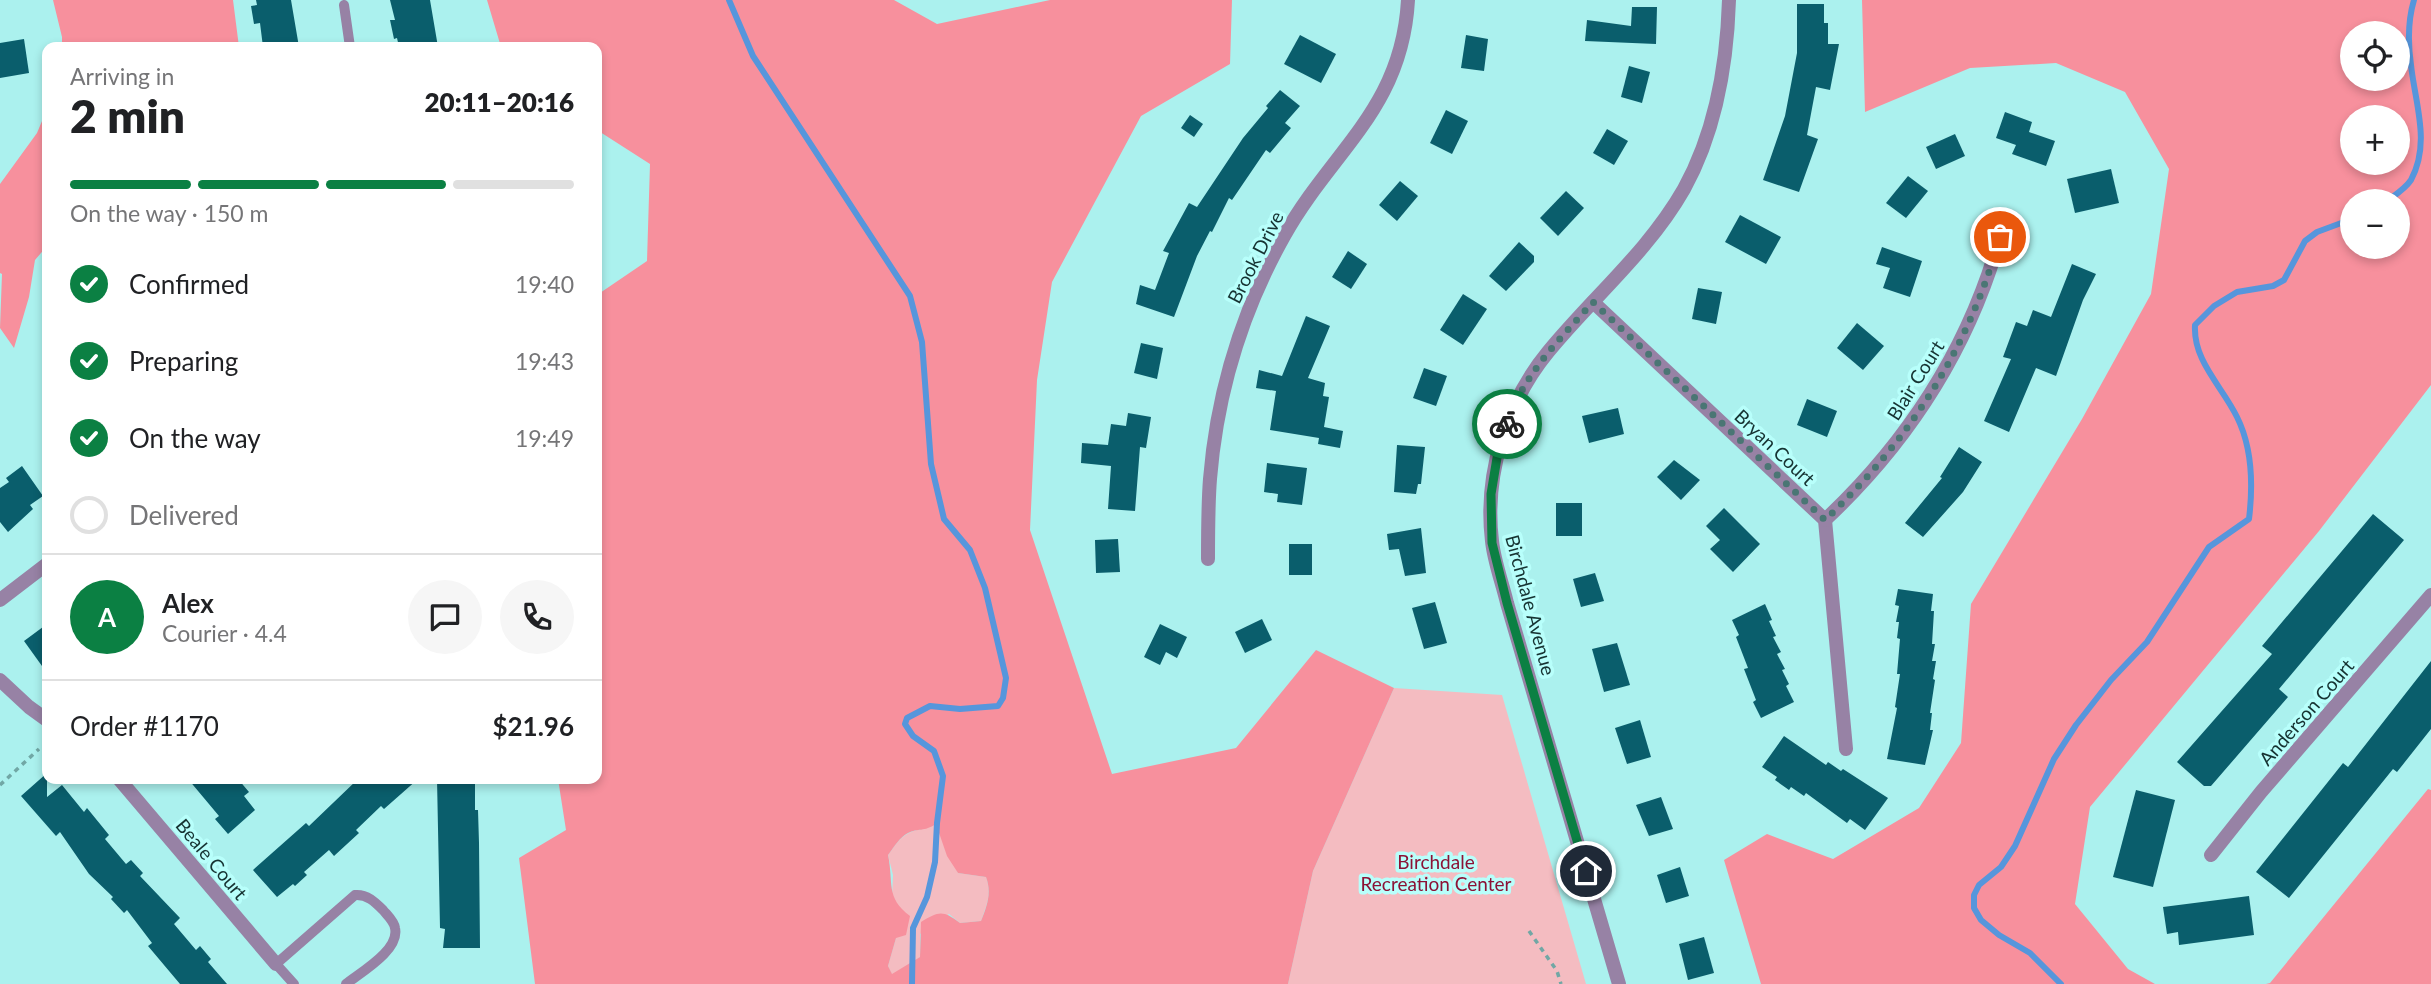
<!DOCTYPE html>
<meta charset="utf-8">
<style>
:root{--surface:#fff;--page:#f6f6f6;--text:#202124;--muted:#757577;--line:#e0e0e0;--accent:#0b8043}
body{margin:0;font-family:Lato,sans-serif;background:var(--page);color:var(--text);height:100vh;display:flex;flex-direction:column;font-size:26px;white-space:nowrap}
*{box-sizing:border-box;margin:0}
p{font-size:23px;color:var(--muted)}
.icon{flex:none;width:38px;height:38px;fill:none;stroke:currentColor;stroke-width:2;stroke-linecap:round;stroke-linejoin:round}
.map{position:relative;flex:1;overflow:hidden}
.drawer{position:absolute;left:42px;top:42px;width:560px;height:742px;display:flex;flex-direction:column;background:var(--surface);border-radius:14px;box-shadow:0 4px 10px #0003}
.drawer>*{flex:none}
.tools{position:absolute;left:2340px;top:21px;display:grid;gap:14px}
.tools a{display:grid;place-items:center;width:70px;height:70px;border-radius:50%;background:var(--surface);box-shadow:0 4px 10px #0003;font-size:35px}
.pin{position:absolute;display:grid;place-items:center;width:60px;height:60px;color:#fff;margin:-30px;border:4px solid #fff;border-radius:50%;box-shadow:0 2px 7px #0007}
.courier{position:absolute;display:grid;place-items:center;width:70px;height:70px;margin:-35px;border:5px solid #0b8043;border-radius:50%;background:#fff;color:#222;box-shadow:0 2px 9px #0007}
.overview em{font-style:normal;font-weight:800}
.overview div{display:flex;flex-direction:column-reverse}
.overview{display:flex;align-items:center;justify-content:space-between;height:119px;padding:0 28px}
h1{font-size:46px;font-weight:800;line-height:52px}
.bar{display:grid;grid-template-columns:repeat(4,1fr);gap:10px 7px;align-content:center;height:84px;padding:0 28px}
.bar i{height:9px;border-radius:5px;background:var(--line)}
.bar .on{background:var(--accent)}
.bar p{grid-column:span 4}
.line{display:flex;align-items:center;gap:18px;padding:0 28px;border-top:2px solid var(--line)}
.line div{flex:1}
.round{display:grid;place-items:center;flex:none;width:74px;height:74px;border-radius:37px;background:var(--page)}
ol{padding:0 28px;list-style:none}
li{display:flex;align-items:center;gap:21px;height:77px}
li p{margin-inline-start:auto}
li .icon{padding:7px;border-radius:50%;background:var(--accent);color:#fff;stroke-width:4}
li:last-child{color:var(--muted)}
li i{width:38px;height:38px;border:4px solid var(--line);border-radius:50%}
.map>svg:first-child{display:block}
.green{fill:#f4bcc1}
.forest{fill:#f7909d;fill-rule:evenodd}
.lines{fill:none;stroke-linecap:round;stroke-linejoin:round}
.stream{stroke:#5696dc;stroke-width:6}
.building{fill:#0a5e6c}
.path{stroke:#71a7a5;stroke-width:3.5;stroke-dasharray:5 5;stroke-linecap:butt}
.service{stroke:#9782a5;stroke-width:10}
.minor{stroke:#9782a5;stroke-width:14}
.done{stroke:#4a7674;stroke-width:7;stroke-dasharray:0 12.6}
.route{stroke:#0b8043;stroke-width:9}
.labels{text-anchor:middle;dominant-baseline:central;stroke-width:7;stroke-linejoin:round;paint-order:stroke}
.street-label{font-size:19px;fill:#163332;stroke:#b8fffb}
.park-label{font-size:19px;fill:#8c1235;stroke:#b8fffb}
</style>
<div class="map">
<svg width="2431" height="984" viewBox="0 0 2431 984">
<rect width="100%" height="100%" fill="#abf1ee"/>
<g class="green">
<path d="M1394,688L1502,695L1586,984H1288L1313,871Z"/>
<path d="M937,823L958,873L986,877C992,894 987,904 981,921L960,923L949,914L920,934V957L892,975L888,966L896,938L898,907L892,896L893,875L888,855C894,847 900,837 909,833C918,828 924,831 937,823Z"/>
</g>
<g class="forest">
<path d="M53,0H233L239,47H62V37Z"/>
<path d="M487,0H894L937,24L1050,0H1232L1230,64L1141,116L1052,282L1037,380L1030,530L1112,774L1236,748L1316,650L1394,688L1313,871L1288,984H535L519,858L566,830L558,779H597V295L647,261L650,164L597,130V47H501ZM936,824L947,856L958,873L986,877C992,893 987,906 981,921L960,923C943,910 939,911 921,922L920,957L892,974L888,966L896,938L906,935L910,916C885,897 894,883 888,855C894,847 900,837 908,833C918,828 924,832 936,824Z"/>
<path d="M1862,0H2431V385L2319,531L2090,807L2075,904L2128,969L2155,984H1761L1724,860L1767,834L1833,859L1919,808L1961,743L1971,604L2082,419L2151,294L2169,169L2125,92L2056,63L1970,68L1865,112ZM2352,33H2398V79H2352ZM2352,117H2398V163H2352ZM2398,201V247H2352V201Z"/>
<path d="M47,109V246L35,260L29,297L14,348L0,328L2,274L0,273V184L37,133Z"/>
<path d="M2428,789L2431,790V984H2266L2270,983Z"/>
</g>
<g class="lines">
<g class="stream">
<path d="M729,0L753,56L910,296L922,342L931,464L944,519L970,550L985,588L1006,678L1003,698L998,706L960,709L930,706L907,718L905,724L913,736L934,751L943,776L937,823L935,862L927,897L913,928L912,984"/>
<path d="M2387,201C2395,195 2405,189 2411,180C2431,143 2415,103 2411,65C2408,44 2408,20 2414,0"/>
<path d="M2061,984L2030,953L1999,935L1981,920L1974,908V895L1979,885L2001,867L2015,846L2054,759L2076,725L2111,680L2147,642L2209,547L2249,519C2253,486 2252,447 2237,417C2222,386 2193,361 2195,325L2214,306L2237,292L2273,286L2284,280L2305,241L2317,232L2352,219"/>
</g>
</g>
<g class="building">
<path d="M256,0H291L299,47H263L260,23L254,24L251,6L257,5Z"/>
<path d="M390,0H430L438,47H399L397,38L394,39L390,20H395Z"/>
<path d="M1797,4H1824V23H1828V44H1839L1830,90L1816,87L1807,135L1818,139L1799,192L1763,180L1785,116L1797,53Z"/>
<path d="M1632,7H1657L1656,44L1585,41L1587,20L1631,26Z"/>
<path d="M1300,35L1336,54L1321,83L1284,64Z"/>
<path d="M1466,35L1488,39L1484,71L1461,68Z"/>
<path d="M24,39L29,73L0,78V43Z"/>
<path d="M1629,66L1650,72L1642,103L1621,97Z"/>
<path d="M1280,90L1300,106L1285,123L1291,128L1270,153L1266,150L1232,200L1229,198L1212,232L1210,231L1197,256L1174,317L1136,304L1140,285L1155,290L1169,253L1163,251L1189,203L1197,207L1243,138L1268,108L1266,106Z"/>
<path d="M1446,110L1468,121L1452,154L1430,143Z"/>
<path d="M2005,112L2032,122L2029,132L2055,141L2046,166L2012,154L2016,145L1996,138Z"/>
<path d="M1190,115L1203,124L1194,137L1181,128Z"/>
<path d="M1607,129L1628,141L1614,165L1593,153Z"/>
<path d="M1955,134L1965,156L1936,169L1926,147Z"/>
<path d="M2111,169L2119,203L2075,213L2067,179Z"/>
<path d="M1908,176L1928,191L1906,218L1886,203Z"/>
<path d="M1400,181L1418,196L1397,221L1379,205Z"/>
<path d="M1566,191L1584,208L1558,236L1540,218Z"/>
<path d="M1740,215L1781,237L1766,264L1725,242Z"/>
<path d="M1519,242L1534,256V262L1506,291L1489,276Z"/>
<path d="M1882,247L1922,261L1910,297L1883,288L1890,268L1876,264Z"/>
<path d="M1348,251L1367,264L1351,289L1332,277Z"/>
<path d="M2072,264L2096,274L2083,300L2056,376L2036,368L2009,432L1984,421L2011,359L2003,357L2016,322L2027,326L2033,310L2051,317Z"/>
<path d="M1698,288L1722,292L1716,324L1692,319Z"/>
<path d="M1463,294L1487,309L1463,345L1440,330Z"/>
<path d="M1306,316L1330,326L1308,378L1325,383L1323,396L1329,397L1324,427L1343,431L1340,448L1318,444L1319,438L1270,430L1276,391L1256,388L1259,370L1282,376Z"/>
<path d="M1857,323L1884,346L1863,370L1837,348Z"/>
<path d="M1141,343L1163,348L1157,379L1134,373Z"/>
<path d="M1424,368L1447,376L1436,406L1413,398Z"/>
<path d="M1807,399L1837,411L1827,437L1797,425Z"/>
<path d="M1618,408L1624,434L1589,443L1582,416Z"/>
<path d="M1128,413L1151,417L1146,448L1140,447L1135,511L1108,509L1111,466L1081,463L1082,443L1108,445L1111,424L1126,426Z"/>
<path d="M1397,445L1425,447L1421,484H1418L1416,494L1394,492Z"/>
<path d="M1959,447L1982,462L1963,492L1923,537L1905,523L1942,478L1940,477Z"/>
<path d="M1674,460L1700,480L1681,500L1657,477Z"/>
<path d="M1267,463L1307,468L1302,505L1277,502L1278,494L1264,492Z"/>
<path d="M22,466L43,496L30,505L33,509L8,532L0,522V488L9,482L6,478Z"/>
<rect x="1556" y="503" width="26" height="33"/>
<path d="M1724,508L1760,544L1733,572L1710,549L1720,540L1706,526Z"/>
<path d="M2373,514L2404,540L2279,689L2288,697L2211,786H2204L2177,762L2272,654L2262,646Z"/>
<path d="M1421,528L1426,573L1405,576L1399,549L1389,550L1387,534Z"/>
<path d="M1118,539L1120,572L1096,573L1095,540Z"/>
<rect x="1289" y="544" width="23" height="31"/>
<path d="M1595,573L1604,601L1581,607L1573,579Z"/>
<path d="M1898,589L1933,594L1931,611H1934L1932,644H1935L1932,661H1936L1933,679L1935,680L1930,713H1932L1930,730H1933L1925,765L1887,759L1897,708L1895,707L1900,674H1897L1900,639L1897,638L1899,622H1896L1899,606L1895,605Z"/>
<path d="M1435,602L1447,643L1424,649L1412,608Z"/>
<path d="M1765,604L1772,620L1769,621L1776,636L1773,637L1781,652L1777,654L1785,669L1782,670L1789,684L1786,686L1794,702L1761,718L1753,702L1756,700L1744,669L1748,668L1736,637L1739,635L1732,620Z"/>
<path d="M1262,619L1272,640L1245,653L1235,632Z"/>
<path d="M47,624V673L24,641Z"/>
<path d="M1160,624L1187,637L1177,658L1166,652L1160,665L1144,657Z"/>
<path d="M1617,643L1630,685L1604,692L1592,649Z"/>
<path d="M2431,661V729L2397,772L2393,769L2289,898L2256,872L2343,763L2348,767Z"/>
<path d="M1640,720L1651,757L1627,764L1615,728Z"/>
<path d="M1784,736L1826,765L1828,762L1841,771L1843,769L1888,798L1865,830L1850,819L1847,823L1806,793L1804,796L1791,787L1789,790L1775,780L1777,777L1762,767Z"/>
<path d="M47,773V797L62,785L84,812L87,808L109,835L105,839L126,864L131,860L143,873L140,876L180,918L174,924L196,950L200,946L211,959L208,962L227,984H180L148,946L152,943L127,910L124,913L111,899L113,897L89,874L60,832L56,836L21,796Z"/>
<path d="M188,779H238L249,792L244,796L255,810L228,834L215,819L219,816Z"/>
<path d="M358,779H418L384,809L381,806L356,830L359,833L334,856L329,850L304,872L307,875L295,886L293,884L277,897L253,870L306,823L309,826Z"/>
<path d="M437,779H475V810H478L479,843L480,948H443L445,929L440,928Z"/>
<path d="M2136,790L2175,800L2153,887L2113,877Z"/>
<path d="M1661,797L1673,829L1649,836L1636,805Z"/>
<path d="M1680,867L1689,896L1666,903L1657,875Z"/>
<path d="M2249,896L2254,935L2179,945L2178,932L2167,934L2163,907Z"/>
<path d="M1704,937L1714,973L1688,980L1679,944Z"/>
</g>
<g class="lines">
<g class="path">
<path d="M0,785L39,749"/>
<path d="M1529,931L1557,971L1561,984"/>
</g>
<g class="service">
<path d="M344,5L350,47"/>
<path d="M294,984L276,964L355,895C367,894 375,902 383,910C387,915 394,921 395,928C400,950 361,972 346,984"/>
</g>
<g class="minor">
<path d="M1593,302L1825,520L1846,749"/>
<path d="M1825,520C1909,441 1969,348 2000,237"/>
<path d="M1208,559C1208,532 1208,505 1210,479C1217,393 1242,311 1284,236C1332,150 1402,109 1408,0"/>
<path d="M0,600L47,564"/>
<path d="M0,680L29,707L47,720"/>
<path d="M119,779L276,964"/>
<path d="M2211,855L2261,792L2431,595"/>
<path d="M1619,984L1507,603C1502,582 1494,561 1492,541C1484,475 1506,403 1548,352C1593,297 1648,252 1684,189C1716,131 1727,65 1729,0"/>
</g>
</g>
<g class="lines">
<path class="done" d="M1507,424C1523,375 1559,340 1593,302L1825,520C1910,439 1968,350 2000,237"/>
<path class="route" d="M1507,424L1498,452L1491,494L1492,543L1507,603L1586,871"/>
</g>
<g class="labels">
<g class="street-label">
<text transform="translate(1255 257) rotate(-63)">Brook Drive</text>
<text transform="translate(1915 380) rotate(-58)">Blair Court</text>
<text transform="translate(1775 447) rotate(43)">Bryan Court</text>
<text transform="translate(1531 605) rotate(75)">Birchdale Avenue</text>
<text transform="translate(2306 712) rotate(-49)">Anderson Court</text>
<text transform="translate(212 859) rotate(50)">Beale Court</text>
</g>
<g class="park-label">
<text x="1436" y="861">Birchdale<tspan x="1436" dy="22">Recreation Center</tspan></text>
</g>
</g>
</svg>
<div class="tools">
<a><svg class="icon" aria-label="locate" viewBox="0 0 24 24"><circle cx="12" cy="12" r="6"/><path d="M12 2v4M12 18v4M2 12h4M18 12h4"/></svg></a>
<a>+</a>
<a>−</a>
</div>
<div class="pin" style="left:2000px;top:237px;background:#ea580c"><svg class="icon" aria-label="bag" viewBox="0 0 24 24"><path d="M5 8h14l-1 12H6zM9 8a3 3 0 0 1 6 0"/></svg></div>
<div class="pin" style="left:1586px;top:871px;background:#1f2937"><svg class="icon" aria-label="home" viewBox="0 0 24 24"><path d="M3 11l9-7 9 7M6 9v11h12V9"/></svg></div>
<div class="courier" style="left:1507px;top:424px"><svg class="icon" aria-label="bike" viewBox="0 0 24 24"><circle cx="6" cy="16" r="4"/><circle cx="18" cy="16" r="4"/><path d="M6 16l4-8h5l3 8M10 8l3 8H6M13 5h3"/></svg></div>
<section class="drawer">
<div class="overview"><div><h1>2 min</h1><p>Arriving in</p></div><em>20:11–20:16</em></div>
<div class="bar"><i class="on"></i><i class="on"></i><i class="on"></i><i></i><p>On the way · 150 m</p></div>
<ol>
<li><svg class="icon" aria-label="check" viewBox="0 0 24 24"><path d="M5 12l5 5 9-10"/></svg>Confirmed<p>19:40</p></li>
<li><svg class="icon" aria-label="check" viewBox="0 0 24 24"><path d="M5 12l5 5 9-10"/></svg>Preparing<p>19:43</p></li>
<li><svg class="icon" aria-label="check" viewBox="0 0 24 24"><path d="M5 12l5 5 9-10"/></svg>On the way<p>19:49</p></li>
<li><i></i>Delivered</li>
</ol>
<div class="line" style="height:126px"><b class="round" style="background:var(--accent);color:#fff">A</b><div><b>Alex</b><p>Courier · 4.4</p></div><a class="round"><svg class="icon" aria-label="chat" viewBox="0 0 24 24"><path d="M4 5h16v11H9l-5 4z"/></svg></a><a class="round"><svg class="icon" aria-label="phone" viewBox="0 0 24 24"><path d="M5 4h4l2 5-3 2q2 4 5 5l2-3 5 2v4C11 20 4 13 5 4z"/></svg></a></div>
<div class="line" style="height:91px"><div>Order #1170</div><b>$21.96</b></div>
</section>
</div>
